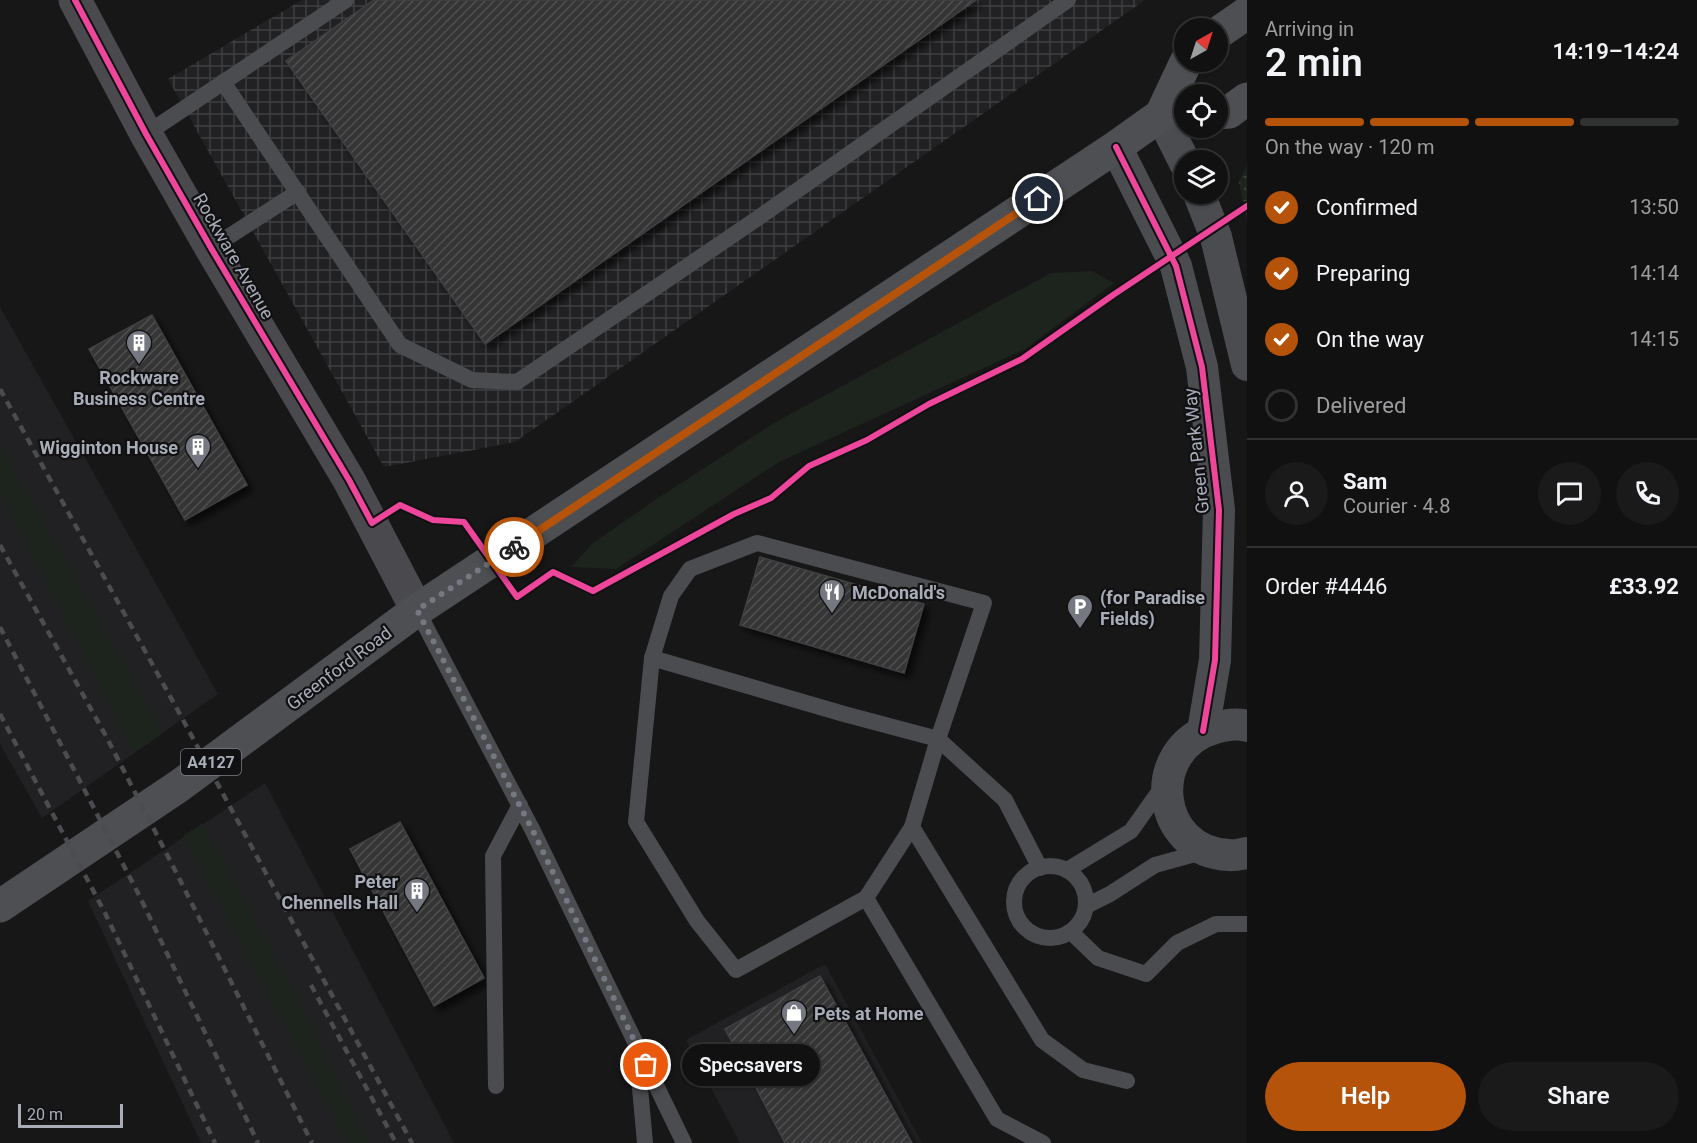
<!DOCTYPE html>
<meta charset="utf-8">
<style>
:root{--surface:#111;--page:#1a1a1a;--text:#f1f3f6;--muted:#9c9d9f;--line:#303131;--accent:#b45309}
body{margin:0;font-family:Roboto,sans-serif;background:var(--page);color:var(--text);height:100vh;display:flex;flex-direction:column;font-size:22px;white-space:nowrap}
*{box-sizing:border-box;margin:0}
p{font-size:20px;color:var(--muted)}
.icon{flex:none;width:33px;height:33px;fill:none;stroke:currentColor;stroke-width:2;stroke-linecap:round;stroke-linejoin:round}
.map{position:relative;flex:1;overflow:hidden}
.details{display:flex;flex-direction:column;background:var(--surface);width:450px}
.details>*{flex:none}
.needle{width:39px;rotate:39deg}
.tools{position:absolute;left:1174px;top:18px;display:grid;gap:12px}
.tools a{display:grid;place-items:center;width:54px;height:54px;border-radius:50%;background:var(--surface);box-shadow:0 2px 4px #0004,0 0 0 2px var(--line);font-size:30px}
.scale{position:absolute;left:18px;bottom:15px;width:105px;box-sizing:border-box;padding-left:6px;border:3px solid #a8adb8;border-top:0;font-size:16px;line-height:21px;white-space:nowrap;color:#a8adb8;-webkit-text-stroke:4px #111113;paint-order:stroke}
.pin{position:absolute;display:grid;place-items:center;width:51px;height:51px;color:#fff;margin:-26px;border:3px solid #fff;border-radius:50%;box-shadow:0 2px 6px #0007}
.courier{position:absolute;display:grid;place-items:center;width:60px;height:60px;margin:-30px;border:4px solid #b45309;border-radius:50%;background:#fff;color:#222;box-shadow:0 2px 8px #0007}
.bubble{position:absolute;height:42px;border-radius:21px;background:var(--surface);box-shadow:0 2px 4px #0004,0 0 0 2px var(--line);font-size:20px;font-weight:600;line-height:42px;text-align:center}
.head em{font-style:normal;font-weight:600}
.head div{display:flex;flex-direction:column-reverse}
.head{display:flex;align-items:center;justify-content:space-between;height:102px;padding:0 18px}
h1{font-size:39px;font-weight:600;line-height:45px}
.bar{display:grid;grid-template-columns:repeat(4,1fr);gap:9px 6px;align-content:center;height:72px;padding:0 18px}
.bar i{height:8px;border-radius:4px;background:var(--line)}
.bar .active{background:var(--accent)}
.bar p{grid-column:span 4}
.line{display:flex;align-items:center;gap:15px;padding:0 18px;border-top:2px solid var(--line)}
.line div{flex:1}
.round{display:grid;place-items:center;flex:none;width:63px;height:63px;border-radius:32px;background:var(--page)}
ol{padding:0 18px;list-style:none}
li{display:flex;align-items:center;gap:18px;height:66px}
li p{margin-inline-start:auto}
li .icon{padding:6px;border-radius:50%;background:var(--accent);color:#fff;stroke-width:4}
li:last-child{color:var(--muted)}
li i{width:33px;height:33px;border:3px solid var(--line);border-radius:50%}
.cta{display:flex;gap:12px;margin-top:auto;padding:12px 18px}
.cta a{flex:1;height:69px;border-radius:36px;background:var(--accent);color:#fff;font-size:24px;font-weight:600;line-height:69px;text-align:center}
.cta a+a{background:var(--page);color:var(--text)}
main{display:flex;flex:1;min-height:0}
.map>svg:first-child{display:block}
.built{fill:#212123}
.industrial{fill:url(#industrial-grid)}
.green{fill:#1d241e}
.park{fill:url(#park-dots)}
.building{fill:url(#building-hatch);stroke:#3f4043;stroke-width:1.5;filter:url(#shadow)}
.lines{fill:none;stroke-linecap:round;stroke-linejoin:round}
.lane{stroke:#4b4c50;stroke-width:16}
.street{stroke:#4b4c50;stroke-width:32}
.secondary{stroke:#4a4a4e;stroke-width:33}
.primary{stroke:#4d4f52;stroke-width:33}
.rail{stroke:#4b4c4f;stroke-width:4.5;stroke-dasharray:8 6;stroke-linecap:butt}
.cycleway-casing{stroke:#111113;stroke-width:10}
.cycleway{stroke:#ed469a;stroke-width:6}
.done{stroke:#757880;stroke-width:6;stroke-dasharray:0 10.8}
.route{stroke:#b45309;stroke-width:8}
.labels{text-anchor:middle;dominant-baseline:central;stroke-width:4.5;stroke-linejoin:round;paint-order:stroke}
.shield{fill:#111113;stroke:#7b7e86;stroke-width:1.5}
.shield-label{font-size:16px;font-weight:bold;fill:#a8adb8}
.street-label{font-size:18px;fill:#a8adb8;stroke:#111113}
.poi-label{font-size:18px;font-weight:bold;fill:#a8adb8;stroke:#111113;text-anchor:start}
</style>
<main>
<div class="map">
<svg width="1247" height="1143" viewBox="0 0 1247 1143">
<defs>
<pattern id="industrial-grid" width="8" height="8" patternUnits="userSpaceOnUse" patternTransform="scale(1.5)"><rect width="8" height="8" fill="#212123"/><path d="M0 4h8M4 0v8" fill="none" stroke="#3e3f41"/></pattern>
<pattern id="park-dots" width="8" height="8" patternUnits="userSpaceOnUse" patternTransform="scale(1.5)"><rect width="8" height="8" fill="#1d241e"/><path d="M2 2h.1M6 6h.1" fill="none" stroke="#3b413d" stroke-width="1.8" stroke-linecap="round"/></pattern>
<pattern id="building-hatch" width="6" height="6" patternUnits="userSpaceOnUse" patternTransform="scale(1.5)"><rect width="6" height="6" fill="#353536"/><path d="M-1 1l2-2M0 6l6-6M5 7l2-2" fill="none" stroke="#4f5051"/></pattern>
<filter id="shadow"><feDropShadow dx="5.5" dy="5.5" stdDeviation="3" flood-color="#0009"/></filter>
</defs>
<rect width="100%" height="100%" fill="#171717"/>
<g class="built">
<path d="M0,307L218,694L42,818L0,744Z"/>
<path d="M265,783L454,1143H201L88,901Z"/>
<path d="M825,964L922,1143H740L686,1040Z"/>
</g>
<path class="industrial" d="M302,0H1145L515,442L384,467L168,79Z"/>
<g class="green">
<path d="M1092,271L1114,283L1025,349L779,462L616,569L571,567L593,543L661,496L774,423L1051,273Z"/>
<path d="M0,444L163,733L134,753L0,492Z"/>
<path d="M203,823L299,1001L368,1143H348L183,836Z"/>
</g>
<path class="park" d="M1247,165V221L1239,182Z"/>
<g class="building">
<path d="M374,0H976L485,344L286,61Z"/>
<path d="M152,315L247,485L185,520L89,349Z"/>
<path d="M760,557L924,604L904,673L740,625Z"/>
<path d="M400,822L484,978L434,1006L350,849Z"/>
<path d="M820,976L912,1143H785L725,1029Z"/>
</g>
<g class="lines">
<g class="lane">
<path d="M223,82L400,345L472,380L517,382L758,218L1068,0"/>
<path d="M146,134L346,0"/>
<path d="M211,248L298,192"/>
<path d="M417,610L533,831L684,1143"/>
<path d="M652,658L844,714L938,739L1005,800L1040,868"/>
<circle cx="1050" cy="902" r="36"/>
<path d="M1067,870L1131,831L1165,783"/>
<path d="M866,898L912,827"/>
<path d="M1086,906L1110,894L1155,865L1206,851"/>
<path d="M1071,932L1098,958L1146,974L1177,943L1216,924H1247"/>
<path d="M637,1055L645,1143"/>
<path d="M496,1086L493,856L520,805"/>
<path d="M1043,1143L997,1119L866,898L736,970L697,921L636,822L652,658L671,596L690,569L757,543L984,603L938,739L912,827L1042,1040L1083,1070L1127,1081"/>
</g>
<g class="street">
<path d="M1161,115L1185,163"/>
<path d="M1116,147L1176,266L1202,367L1219,510L1215,660L1203,731"/>
<path d="M1199,194L1216,237L1247,365"/>
<path d="M1247,726C1237,723 1225,725 1215,728C1144,748 1155,852 1229,855C1234,856 1241,854 1247,853"/>
</g>
<path class="secondary" d="M75,0L146,134L211,248L349,480L417,610"/>
<g class="primary">
<path d="M1218,33L1247,13"/>
<path d="M1218,113L1229,112L1247,99"/>
<path d="M0,906L179,786L417,610L1116,147L1161,115L1186,62"/>
</g>
<g class="rail">
<path d="M0,389L176,707L412,1143"/>
<path d="M0,545L107,738L177,874L312,1143"/>
<path d="M0,627L139,895L258,1143"/>
<path d="M0,714L105,913L215,1143"/>
<path d="M311,985L396,1143"/>
</g>
<defs>
<g id="cycleway">
<path d="M75,0L146,134L211,248L349,480L372,523L400,505L433,520L464,522L517,597L553,572L593,591L734,514L771,498L809,466L867,440L929,404L1022,359L1113,295L1247,206"/>
<path d="M1116,147L1176,266L1202,367L1219,510L1215,660L1203,731"/>
</g>
</defs>
<use href="#cycleway" class="cycleway-casing"/>
<use href="#cycleway" class="cycleway"/>
</g>
<g class="lines">
<path class="done" d="M514,547L417,610L533,831L646,1065"/>
<path class="route" d="M514,547L1038,199"/>
</g>
<defs>
<symbol id="building-pin" viewBox="-11 -11 22 30"><path d="M0 17L-7.5 6A9.5 9.5 0 1 1 7.5 6Z" fill="#757880" stroke="#111113"/><path d="M-4-6H4V6H1V3H-1V6H-4ZM-2.5-4.3h1.7v1.8h-1.7ZM.8-4.3h1.7v1.8H.8ZM-2.5-1h1.7V.8h-1.7ZM.8-1h1.7V.8H.8Z" fill="#fff"/></symbol>
<symbol id="restaurant-pin" viewBox="-11 -11 22 30"><path d="M0 17L-7.5 6A9.5 9.5 0 1 1 7.5 6Z" fill="#757880" stroke="#111113"/><path d="M-5-6h1v4h1v-4h1v4h1v-4h1v5L-1.5 .5V6h-2V.5L-5-1ZM5-6V6H3V1.5H1.5Q1.5-4 5-6Z" fill="#fff"/></symbol>
<symbol id="parking-pin" viewBox="-11 -11 22 30"><path d="M0 17L-7.5 6A9.5 9.5 0 1 1 7.5 6Z" fill="#757880" stroke="#111113"/><path d="M-3.5-5.5H1a3.5 3.5 0 0 1 0 7H-1V5.5H-3.5ZM-1-3.4V-.6H.8a1.4 1.4 0 0 0 0-2.8Z" fill="#fff"/></symbol>
<symbol id="shop-pin" viewBox="-11 -11 22 30"><path d="M0 17L-7.5 6A9.5 9.5 0 1 1 7.5 6Z" fill="#757880" stroke="#111113"/><path d="M-5-2.5h2.3a2.7 3.5 0 0 1 5.4 0H5L5.5 6h-11ZM-1.5-2.5h3a1.5 2.3 0 0 0-3 0Z" fill="#fff"/></symbol>
</defs>
<g fill-rule="evenodd">
<use href="#building-pin" x="124" y="328" width="30" height="40"/>
<use href="#building-pin" x="183" y="432" width="30" height="40"/>
<use href="#restaurant-pin" x="817" y="577" width="30" height="40"/>
<use href="#parking-pin" x="1065" y="592" width="30" height="40"/>
<use href="#building-pin" x="402" y="876" width="30" height="40"/>
<use href="#shop-pin" x="779" y="998" width="30" height="40"/>
</g>
<g class="labels">
<rect class="shield" x="181" y="749" width="60" height="26" rx="4.5"/>
<g class="shield-label">
<text x="211" y="762">A4127</text>
</g>
<g class="street-label">
<text transform="translate(234 256) rotate(60)">Rockware Avenue</text>
<text transform="translate(1196 451) rotate(-96)">Green Park Way</text>
<text transform="translate(339 668) rotate(-37)">Greenford Road</text>
</g>
<g class="poi-label">
<text x="139" y="377" text-anchor="middle">Rockware<tspan x="139" dy="21">Business Centre</tspan></text>
<text x="178" y="447" text-anchor="end">Wigginton House</text>
<text x="852" y="592">McDonald's</text>
<text x="1100" y="597">(for Paradise<tspan x="1100" dy="21">Fields)</tspan></text>
<text x="398" y="881" text-anchor="end">Peter<tspan x="398" dy="21">Chennells Hall</tspan></text>
<text x="814" y="1013">Pets at Home</text>
</g>
</g>
</svg>
<div class="tools">
<a><svg class="needle" viewBox="-14 -14 28 28"><path d="M0-13l5 13h-10z" fill="#e53935"/><path d="M0 13l5-13h-10z" fill="#9c9d9f"/></svg></a>
<a><svg class="icon" aria-label="locate" viewBox="0 0 24 24"><circle cx="12" cy="12" r="6"/><path d="M12 2v4M12 18v4M2 12h4M18 12h4"/></svg></a>
<a><svg class="icon" aria-label="layers" viewBox="0 0 24 24"><path d="M12 4l9 5-9 5-9-5zM3 14l9 5 9-5"/></svg></a>
</div>
<div class="scale">20 m</div>
<div class="pin" style="left:646px;top:1065px;background:#ea580c"><svg class="icon" aria-label="bag" viewBox="0 0 24 24"><path d="M5 8h14l-1 12H6zM9 8a3 3 0 0 1 6 0"/></svg></div>
<div class="pin" style="left:1038px;top:199px;background:#1f2937"><svg class="icon" aria-label="home" viewBox="0 0 24 24"><path d="M3 11l9-7 9 7M6 9v11h12V9"/></svg></div>
<div class="courier" style="left:514px;top:547px"><svg class="icon" aria-label="bike" viewBox="0 0 24 24"><circle cx="6" cy="16" r="4"/><circle cx="18" cy="16" r="4"/><path d="M6 16l4-8h5l3 8M10 8l3 8H6M13 5h3"/></svg></div>
<div class="bubble" style="left:682px;top:1044px;width:138px">Specsavers</div>
</div>
<section class="details">
<div class="head"><div><h1>2 min</h1><p>Arriving in</p></div><em>14:19–14:24</em></div>
<div class="bar"><i class="active"></i><i class="active"></i><i class="active"></i><i></i><p>On the way · 120 m</p></div>
<ol>
<li><svg class="icon" aria-label="check" viewBox="0 0 24 24"><path d="M5 12l5 5 9-10"/></svg>Confirmed<p>13:50</p></li>
<li><svg class="icon" aria-label="check" viewBox="0 0 24 24"><path d="M5 12l5 5 9-10"/></svg>Preparing<p>14:14</p></li>
<li><svg class="icon" aria-label="check" viewBox="0 0 24 24"><path d="M5 12l5 5 9-10"/></svg>On the way<p>14:15</p></li>
<li><i></i>Delivered</li>
</ol>
<div class="line" style="height:108px"><a class="round"><svg class="icon" aria-label="person" viewBox="0 0 24 24"><circle cx="12" cy="8" r="4"/><path d="M4 21q1-7 8-7t8 7"/></svg></a><div><b>Sam</b><p>Courier · 4.8</p></div><a class="round"><svg class="icon" aria-label="chat" viewBox="0 0 24 24"><path d="M4 5h16v11H9l-5 4z"/></svg></a><a class="round"><svg class="icon" aria-label="phone" viewBox="0 0 24 24"><path d="M5 4h4l2 5-3 2q2 4 5 5l2-3 5 2v4C11 20 4 13 5 4z"/></svg></a></div>
<div class="line" style="height:78px"><div>Order #4446</div><b>£33.92</b></div>
<div class="cta"><a>Help</a><a>Share</a></div>
</section>
</main>
